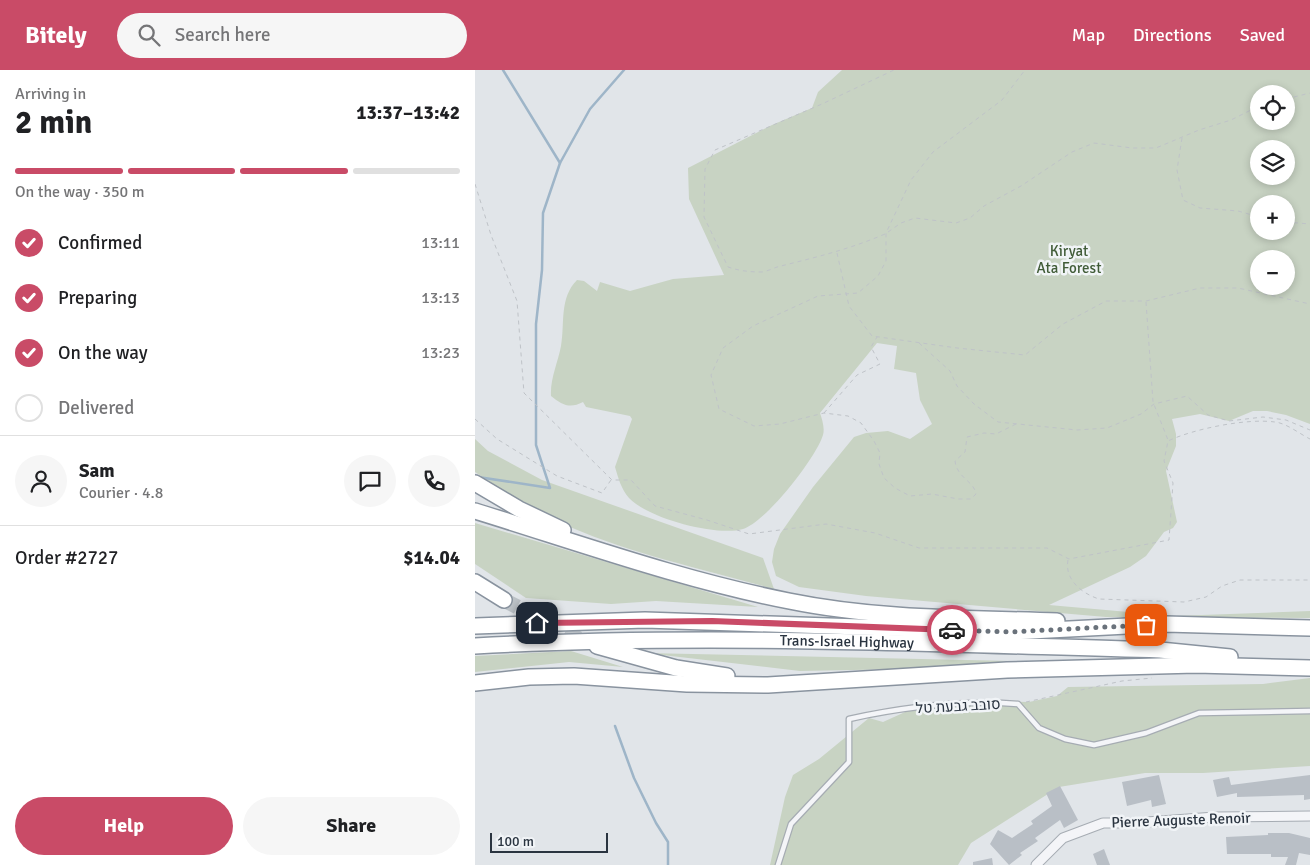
<!DOCTYPE html>
<meta charset="utf-8">
<style>
:root{--surface:#fff;--page:#f6f6f6;--text:#202124;--muted:#757577;--line:#e0e0e0;--accent:#c94b67}
body{margin:0;font-family:Signika,Heebo,sans-serif;background:var(--page);color:var(--text);height:100vh;display:flex;flex-direction:column;font-size:19px;white-space:nowrap}
*{box-sizing:border-box;margin:0}
p{font-size:16px;color:var(--muted)}
.icon{flex:none;width:28px;height:28px;fill:none;stroke:currentColor;stroke-width:2;stroke-linecap:round;stroke-linejoin:round}
.map{position:relative;flex:1;overflow:hidden}
.sheet{display:flex;flex-direction:column;background:var(--surface);width:475px}
.sheet>*{flex:none}
.tools{position:absolute;left:775px;top:15px;display:grid;gap:10px}
.tools a{display:grid;place-items:center;width:45px;height:45px;border-radius:50%;background:var(--surface);box-shadow:0 2px 8px #0003;font-size:25px}
.scale{position:absolute;left:15px;bottom:12px;width:118px;box-sizing:border-box;padding-left:5px;border:2px solid #2a3440;border-top:0;font-size:14px;line-height:18px;white-space:nowrap;color:#2a3440;-webkit-text-stroke:4px #f1f4f7;paint-order:stroke}
.pin{position:absolute;display:grid;place-items:center;width:42px;height:42px;color:#fff;margin:-21px;border-radius:10px;box-shadow:0 2px 8px #0006}
.courier{position:absolute;display:grid;place-items:center;width:50px;height:50px;margin:-25px;border:4px solid #c94b67;border-radius:50%;background:#fff;color:#222;box-shadow:0 1px 6px #0007}
.headline em{font-style:normal;font-weight:700}
.headline div{display:flex;flex-direction:column-reverse}
.headline{display:flex;align-items:center;justify-content:space-between;height:85px;padding:0 15px}
h1{font-size:32px;font-weight:700;line-height:38px}
.bar{display:grid;grid-template-columns:repeat(4,1fr);gap:8px 5px;align-content:center;height:60px;padding:0 15px}
.bar i{height:6px;border-radius:4px;background:var(--line)}
.bar .on{background:var(--accent)}
.bar p{grid-column:span 4}
.line{display:flex;align-items:center;gap:12px;padding:0 15px;border-top:1px solid var(--line)}
.line div{flex:1}
.round{display:grid;place-items:center;flex:none;width:52px;height:52px;border-radius:26px;background:var(--page)}
ol{padding:0 15px;list-style:none}
li{display:flex;align-items:center;gap:15px;height:55px}
li p{margin-inline-start:auto}
li .icon{padding:5px;border-radius:50%;background:var(--accent);color:#fff;stroke-width:4}
li:last-child{color:var(--muted)}
li i{width:28px;height:28px;border:2px solid var(--line);border-radius:50%}
.action{display:flex;gap:10px;margin-top:auto;padding:10px 15px}
.action a{flex:1;height:58px;border-radius:30px;background:var(--accent);color:#fff;font-size:20px;font-weight:700;line-height:58px;text-align:center}
.action a+a{background:var(--page);color:var(--text)}
header{display:flex;align-items:center;gap:30px;box-sizing:border-box;height:70px;padding:0 25px;background:var(--accent);color:#fff}
header strong{font-size:24px}
nav{display:flex;gap:28px;margin-inline-start:auto;font-size:18px}
.search{width:350px;height:45px;background:var(--page);display:flex;align-items:center;gap:12px;box-sizing:border-box;padding:0 18px;border-radius:28px;color:var(--muted);font-size:19px}
main{display:flex;flex:1;min-height:0}
.map>svg:first-child{display:block}
.green{fill:#c8d3c3;fill-rule:evenodd}
.lines{fill:none;stroke-linecap:round;stroke-linejoin:round}
.stream{stroke:#9eb5c8;stroke-width:2.5}
.building{fill:#b9bfc6}
.highway-tunnel{stroke:#bcc2c7;stroke-width:15;stroke-dasharray:15 8;stroke-linecap:butt}
.lane-casing{stroke:#a6acb3;stroke-width:7}
.street-casing{stroke:#a6acb3;stroke-width:11}
.highway-casing{stroke:#89939f;stroke-width:18}
.path{stroke:#bfc3c8;stroke-width:1;stroke-dasharray:4 4;stroke-linecap:butt}
.lane{stroke:#f4f5f8;stroke-width:4.5}
.street{stroke:#f4f5f8;stroke-width:9}
.highway{stroke:#fff;stroke-width:15}
.done{stroke:#6a727b;stroke-width:5;stroke-dasharray:0 9}
.route{stroke:#c94b67;stroke-width:6}
.labels{text-anchor:middle;dominant-baseline:central;stroke-width:5;stroke-linejoin:round;paint-order:stroke}
.park-label{font-size:15px;fill:#415c38;stroke:#f1f4f7}
.street-label{font-size:15px;fill:#2a3440;stroke:#f1f4f7}
</style>
<header>
<strong>Bitely</strong>
<div class="search"><svg class="icon" aria-label="search" viewBox="0 0 24 24"><circle cx="10" cy="10" r="6"/><path d="M15 15l6 6"/></svg>Search here</div>
<nav><a>Map</a><a>Directions</a><a>Saved</a></nav>
</header>
<main>
<section class="sheet">
<div class="headline"><div><h1>2 min</h1><p>Arriving in</p></div><em>13:37–13:42</em></div>
<div class="bar"><i class="on"></i><i class="on"></i><i class="on"></i><i></i><p>On the way · 350 m</p></div>
<ol>
<li><svg class="icon" aria-label="check" viewBox="0 0 24 24"><path d="M5 12l5 5 9-10"/></svg>Confirmed<p>13:11</p></li>
<li><svg class="icon" aria-label="check" viewBox="0 0 24 24"><path d="M5 12l5 5 9-10"/></svg>Preparing<p>13:13</p></li>
<li><svg class="icon" aria-label="check" viewBox="0 0 24 24"><path d="M5 12l5 5 9-10"/></svg>On the way<p>13:23</p></li>
<li><i></i>Delivered</li>
</ol>
<div class="line" style="height:90px"><a class="round"><svg class="icon" aria-label="person" viewBox="0 0 24 24"><circle cx="12" cy="8" r="4"/><path d="M4 21q1-7 8-7t8 7"/></svg></a><div><b>Sam</b><p>Courier · 4.8</p></div><a class="round"><svg class="icon" aria-label="chat" viewBox="0 0 24 24"><path d="M4 5h16v11H9l-5 4z"/></svg></a><a class="round"><svg class="icon" aria-label="phone" viewBox="0 0 24 24"><path d="M5 4h4l2 5-3 2q2 4 5 5l2-3 5 2v4C11 20 4 13 5 4z"/></svg></a></div>
<div class="line" style="height:65px"><div>Order #2727</div><b>$14.04</b></div>
<div class="action"><a>Help</a><a>Share</a></div>
</section>
<div class="map">
<svg width="835" height="795" viewBox="0 0 835 795">
<rect width="100%" height="100%" fill="#e1e5e9"/>
<g class="green">
<path d="M367,0H835V354L811,345L792,341H778L754,351L725,344L697,349L701,364V376L691,401L702,452L698,458L689,462L671,486L655,497L574,535L699,546L835,541V548L631,547L391,526L324,517L301,506L297,492L299,479L305,464L338,417L379,367L391,363L413,361L435,369L457,354L445,330L441,303L419,299L422,276L402,273L345,343C347,349 350,358 348,365C341,388 291,452 268,459C242,467 172,448 154,428C146,419 143,407 140,397L157,349L155,346L111,337L108,332C95,339 87,335 76,326C75,309 83,292 86,276C90,254 84,228 102,210L109,211L122,221L125,212L155,221L198,209L249,205L214,129L213,98L297,55L337,38L343,22ZM784,24H811V51H784ZM784,79H811V106H784ZM784,134H811V161H784ZM784,189H811V216H784Z"/>
<path d="M0,369L13,381L67,410L288,488L299,519C232,500 160,485 95,457C61,442 30,422 0,402Z"/>
<path d="M0,453L283,537L181,531L136,534L51,528L0,494Z"/>
<path d="M96,581L148,597L94,592L0,602V586Z"/>
<path d="M170,583L537,591L430,599L325,601Z"/>
<path d="M835,608V696L728,703H670L584,717L496,773L483,795H295L310,727L318,705L344,689L394,648L408,652L439,638L509,631L554,632L582,626L593,617L788,614Z"/>
</g>
<g class="lines">
<g class="stream">
<path d="M28,0L85,93"/>
<path d="M3,407L75,418L61,375V254L67,200L68,143L85,93L115,39L149,0"/>
<path d="M140,656L159,708L181,753L193,772V795"/>
</g>
</g>
<g class="building">
<path d="M684,705L691,734L677,737L676,730L652,736L647,712Z"/>
<path d="M835,705V729L829,730V725L762,727V723L742,727L738,710L754,707L756,715Z"/>
<path d="M585,716L603,750L589,758L585,750L560,768L563,771L545,783L547,785L534,795L515,774L523,760L537,768L558,754L556,751L577,736L571,723Z"/>
<path d="M793,763H814L835,768V785L824,783L821,795H810L813,787H796V784H752L751,767L793,765Z"/>
<path d="M629,779L635,795H622L618,784Z"/>
<path d="M517,788L518,795H498V792Z"/>
</g>
<g class="lines">
<path class="highway-tunnel" d="M29,530L110,572"/>
<defs>
<path id="lane" d="M303,795L316,754L374,692V649C429,637 487,630 543,634L564,658L590,669L619,675L671,663L724,643L835,641"/>
<path id="street" d="M561,795L588,768L628,753H658L740,747L835,746"/>
<g id="highway">
<path d="M0,413L44,439L88,460"/>
<path d="M0,441C104,473 207,510 314,531C402,549 492,548 582,551"/>
<path d="M0,512L29,530"/>
<path d="M0,556L170,550L535,562L691,554L835,558"/>
<path id="s1" d="M0,576C228,563 457,574 685,580L755,587"/>
<path d="M122,576L201,598L252,606"/>
<path d="M0,613L54,607L99,606L212,614L293,615L532,600L721,595L835,598"/>
</g>
</defs>
<use href="#lane" class="lane-casing"/>
<use href="#street" class="street-casing"/>
<use href="#highway" class="highway-casing"/>
<g class="path">
<path d="M811,29L835,23"/>
<path d="M707,68L702,100L708,130L725,138L763,141L784,147"/>
<path d="M0,114L16,165L42,231L49,323L137,410H156L180,436L232,450L274,464L351,454L400,463L444,478H572L594,489L694,470L698,413L689,391L693,371C718,359 772,348 800,352C811,353 825,364 835,369"/>
<path d="M811,152L835,154"/>
<path d="M413,162L426,153L440,148L481,153L495,148L509,136L546,116L597,82L619,73L657,78H681L724,60L756,50L784,36"/>
<path d="M410,164C375,179 342,187 306,196C300,197 294,201 287,202C275,202 265,201 253,197L229,147L230,99L240,80L347,34L419,0"/>
<path d="M362,183L374,236L397,266L482,278L550,285L588,254L631,231H671L725,218H763L835,234"/>
<path d="M671,232L678,332L693,370"/>
<path d="M444,273L475,301L482,316L499,334L523,352L602,360L632,358L666,344L679,334L712,326L733,345L754,351L788,347L811,350L835,360"/>
<path d="M349,343L382,305L405,294L396,277L402,267"/>
<path d="M0,349L22,369L82,406L127,423L136,410"/>
<path d="M541,354L521,364L509,363L492,367L490,382L480,391C482,408 499,411 501,424L496,429H483L457,424L435,426L420,418L409,408L404,394L405,383L399,371L386,353L373,346L349,343L305,354L279,356L244,339L236,305L248,278L278,256L343,226L383,223L403,206L411,191V163L436,110L458,82L527,30L550,0"/>
<path d="M593,490C589,510 608,524 624,529L709,532L731,527L747,516L765,510H835"/>
<path d="M551,632L647,611L677,608"/>
</g>
<use href="#lane" class="lane"/>
<use href="#street" class="street"/>
<use href="#highway" class="highway"/>
</g>
<g class="lines">
<path class="done" d="M477,560L535,562L671,555"/>
<path class="route" d="M62,553L237,551L477,560"/>
</g>
<g class="labels">
<g class="park-label">
<text x="594" y="181">Kiryat<tspan x="594" dy="17">Ata Forest</tspan></text>
</g>
<g class="street-label">
<text stroke="none"><textPath href="#s1" startOffset="372">Trans-Israel Highway</textPath></text>
<text transform="translate(483 636) rotate(-3)">סובב גבעת טל</text>
<text transform="translate(706 750) rotate(-2)">Pierre Auguste Renoir</text>
</g>
</g>
</svg>
<div class="tools">
<a><svg class="icon" aria-label="locate" viewBox="0 0 24 24"><circle cx="12" cy="12" r="6"/><path d="M12 2v4M12 18v4M2 12h4M18 12h4"/></svg></a>
<a><svg class="icon" aria-label="layers" viewBox="0 0 24 24"><path d="M12 4l9 5-9 5-9-5zM3 14l9 5 9-5"/></svg></a>
<a>+</a>
<a>−</a>
</div>
<div class="scale">100 m</div>
<div class="pin" style="left:671px;top:555px;background:#ea580c"><svg class="icon" aria-label="bag" viewBox="0 0 24 24"><path d="M5 8h14l-1 12H6zM9 8a3 3 0 0 1 6 0"/></svg></div>
<div class="pin" style="left:62px;top:553px;background:#1f2937"><svg class="icon" aria-label="home" viewBox="0 0 24 24"><path d="M3 11l9-7 9 7M6 9v11h12V9"/></svg></div>
<div class="courier" style="left:477px;top:560px"><svg class="icon" aria-label="car" viewBox="0 0 24 24"><path d="M5 17H2v-5l4-1 3-4h7l3 4 3 1v5h-3M9 17h6M6 11h13"/><circle cx="7" cy="17" r="2"/><circle cx="17" cy="17" r="2"/></svg></div>
</div>
</main>
